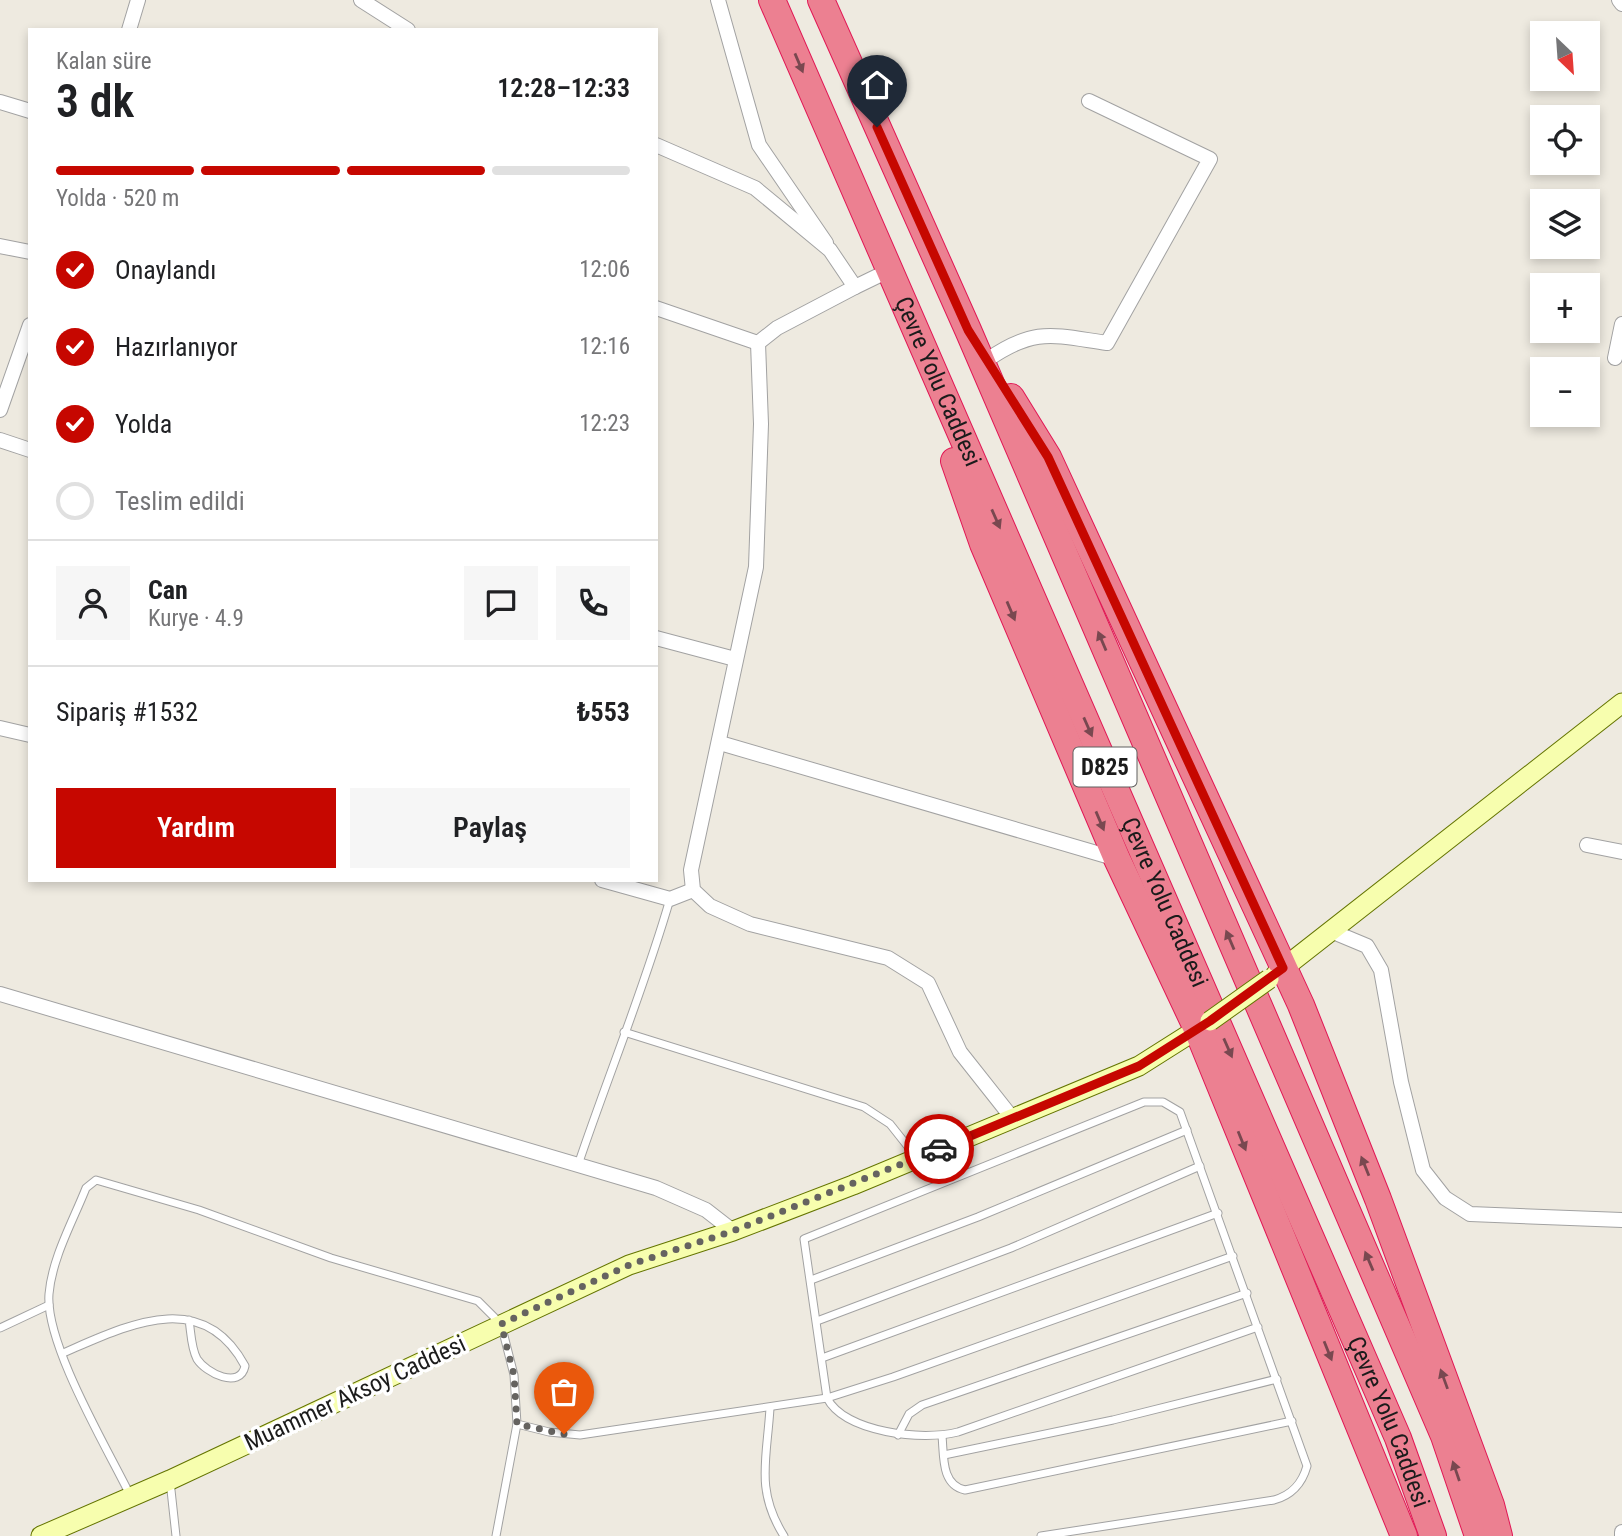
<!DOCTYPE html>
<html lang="tr">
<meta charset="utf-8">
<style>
:root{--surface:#fff;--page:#f6f6f6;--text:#202124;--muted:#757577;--line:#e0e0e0;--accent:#c60700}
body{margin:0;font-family:"Roboto Condensed",sans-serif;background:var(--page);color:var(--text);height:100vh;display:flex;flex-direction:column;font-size:26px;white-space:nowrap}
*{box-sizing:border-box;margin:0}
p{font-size:23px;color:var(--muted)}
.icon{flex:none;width:38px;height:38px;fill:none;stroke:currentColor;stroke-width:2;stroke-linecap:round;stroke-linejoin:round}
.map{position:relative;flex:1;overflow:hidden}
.drawer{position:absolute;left:28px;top:28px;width:630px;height:854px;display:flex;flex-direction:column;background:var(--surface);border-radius:0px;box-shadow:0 4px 10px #0003}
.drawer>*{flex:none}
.needle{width:46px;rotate:155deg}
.fabs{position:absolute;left:1530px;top:21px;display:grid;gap:14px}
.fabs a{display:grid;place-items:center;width:70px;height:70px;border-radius:0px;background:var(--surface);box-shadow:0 4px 10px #0003;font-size:35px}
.pin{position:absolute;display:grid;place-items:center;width:60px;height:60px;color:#fff;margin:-72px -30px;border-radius:50% 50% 50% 0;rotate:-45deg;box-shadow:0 0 7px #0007}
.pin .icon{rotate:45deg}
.courier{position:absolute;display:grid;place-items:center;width:70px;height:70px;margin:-35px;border:5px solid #c60700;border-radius:50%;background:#fff;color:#222;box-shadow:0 2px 9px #0007}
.head em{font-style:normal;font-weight:600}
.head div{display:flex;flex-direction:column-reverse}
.head{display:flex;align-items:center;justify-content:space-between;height:119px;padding:0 28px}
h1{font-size:46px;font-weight:600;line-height:52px}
.bar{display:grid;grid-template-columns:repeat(4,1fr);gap:10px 7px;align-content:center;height:84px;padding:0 28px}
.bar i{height:9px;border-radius:5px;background:var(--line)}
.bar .on{background:var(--accent)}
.bar p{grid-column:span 4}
.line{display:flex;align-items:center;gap:18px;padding:0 28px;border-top:2px solid var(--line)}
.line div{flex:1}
.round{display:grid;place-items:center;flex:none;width:74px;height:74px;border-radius:0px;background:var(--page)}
ol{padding:0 28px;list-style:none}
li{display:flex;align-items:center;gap:21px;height:77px}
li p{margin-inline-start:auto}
li .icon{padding:7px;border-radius:50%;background:var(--accent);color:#fff;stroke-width:4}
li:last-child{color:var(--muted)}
li i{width:38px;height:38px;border:4px solid var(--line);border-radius:50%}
.primary-button{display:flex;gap:14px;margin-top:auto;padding:14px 28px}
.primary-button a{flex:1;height:80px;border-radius:0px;background:var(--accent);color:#fff;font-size:28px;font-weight:600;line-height:80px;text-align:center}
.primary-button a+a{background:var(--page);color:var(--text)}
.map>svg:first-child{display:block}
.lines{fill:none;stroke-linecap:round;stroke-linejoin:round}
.lane-casing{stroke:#a2a2a2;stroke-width:9}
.street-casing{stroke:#a2a2a2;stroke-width:16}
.secondary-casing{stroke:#647400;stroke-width:21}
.highway-casing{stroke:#e11755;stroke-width:28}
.lane{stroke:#fff;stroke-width:7}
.street{stroke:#fff;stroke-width:14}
.secondary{stroke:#f7feae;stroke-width:19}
.highway{stroke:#ec8091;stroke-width:26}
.secondary-bridge-casing{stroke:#647400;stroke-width:21;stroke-linecap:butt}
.secondary-bridge{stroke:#f7feae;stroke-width:19}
.oneway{fill:#794850}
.done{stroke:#656360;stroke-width:7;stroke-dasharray:0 12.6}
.route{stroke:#c60700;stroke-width:9}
.labels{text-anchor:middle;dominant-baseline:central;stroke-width:7;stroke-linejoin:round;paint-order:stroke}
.shield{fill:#fff;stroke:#5f5f5f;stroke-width:2}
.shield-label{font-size:23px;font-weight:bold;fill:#1b1b1b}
.street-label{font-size:24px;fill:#1b1b1b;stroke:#fff}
</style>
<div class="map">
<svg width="1622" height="1536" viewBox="0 0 1622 1536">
<rect width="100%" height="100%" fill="#eeeae0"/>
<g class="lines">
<defs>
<g id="lane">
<path d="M624,1032L864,1107L890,1124L917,1158"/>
<path d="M578,1165C608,1076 644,989 670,899"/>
<path d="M811,1280L978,1217L1187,1130"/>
<path d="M817,1321L1011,1248L1200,1166"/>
<path d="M0,1328L49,1305"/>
<path d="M63,1353C126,1326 202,1286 245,1366C240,1390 206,1373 197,1359C191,1348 191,1332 189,1320"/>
<path d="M822,1358L1218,1213"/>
<path d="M770,1408C767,1459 755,1490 784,1536"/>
<path d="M517,1424L549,1432L580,1435L827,1398L893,1377L1233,1256"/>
<path d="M898,1435L909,1414L922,1405L1247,1293"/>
<path d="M942,1436C944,1456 941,1485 965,1490L1292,1421"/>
<path d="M944,1455L1113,1420L1277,1379"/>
<path d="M170,1481L176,1536"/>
<path d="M130,1495C107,1448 45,1344 49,1294C52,1258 73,1221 86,1188L96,1180L199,1210L331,1258L478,1301L501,1324L514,1375L517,1424L496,1536"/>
<path d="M1041,1536L1274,1500C1292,1495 1302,1484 1307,1466L1180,1112L1163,1102H1144L804,1239L827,1398C845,1433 923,1441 958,1432L1258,1327"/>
</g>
<g id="street">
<path d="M361,0L408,30"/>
<path d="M718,0L759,145L826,243"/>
<path d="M1619,0L1622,4"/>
<path d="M129,30L138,0"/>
<path d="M0,102L30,111"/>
<path d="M656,145L755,188L830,250L855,287L888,271"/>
<path d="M0,246L30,252"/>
<path d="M855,287L777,328L758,343L761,424L756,567L691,870L693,890L710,906L750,924L888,958L928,983L960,1052L1013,1119"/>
<path d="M656,308L758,343"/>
<path d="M1615,358L1622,324"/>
<path d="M987,360C1035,327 1052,335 1107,343L1210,159L1089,101"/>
<path d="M0,410L30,325"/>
<path d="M0,440L30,450"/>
<path d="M656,638L735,659"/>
<path d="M0,728L30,735"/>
<path d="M720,743L1117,859"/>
<path d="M1587,845L1622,852"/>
<path d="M602,880L670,899L693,890"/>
<path d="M1331,931L1367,946L1381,970L1401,1082L1423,1170L1445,1198L1470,1214L1622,1220"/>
<path d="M0,994L656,1188L706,1210L733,1231"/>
<path d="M1622,1536V1532"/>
</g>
<g id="secondary">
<path d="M1276,974L1622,703"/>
<path d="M41,1536L170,1480L629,1265L733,1231L853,1185L1139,1066L1207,1023"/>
</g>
<g id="highway">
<path id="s1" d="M772,0L1398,1438L1433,1536"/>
<path d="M821,0L968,330L1444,1436L1478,1536"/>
<path d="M1011,397L1048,457L1301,1005L1378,1199L1491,1505L1499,1536"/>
<path d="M954,461L983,544L1117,859L1197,1029L1404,1536"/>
</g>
</defs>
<use href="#lane" class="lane-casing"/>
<use href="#street" class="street-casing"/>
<use href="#secondary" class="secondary-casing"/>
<use href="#highway" class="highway-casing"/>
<use href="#lane" class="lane"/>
<use href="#street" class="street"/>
<use href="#secondary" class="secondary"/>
<use href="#highway" class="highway"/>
<defs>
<path id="secondary-bridge" d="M1210,1021L1269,979"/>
</defs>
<use href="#secondary-bridge" class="secondary-bridge-casing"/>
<use href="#secondary-bridge" class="secondary-bridge"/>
</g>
<defs><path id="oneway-solid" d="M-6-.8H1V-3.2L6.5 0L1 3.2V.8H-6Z" transform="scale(1.75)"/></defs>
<g class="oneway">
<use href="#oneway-solid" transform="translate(799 63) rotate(67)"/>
<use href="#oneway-solid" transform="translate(996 519) rotate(66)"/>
<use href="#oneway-solid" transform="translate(1011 611) rotate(67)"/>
<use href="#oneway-solid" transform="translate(1102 641) rotate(-113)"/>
<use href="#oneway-solid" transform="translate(1088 727) rotate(66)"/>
<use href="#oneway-solid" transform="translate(1100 821) rotate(67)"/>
<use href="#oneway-solid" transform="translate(1230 940) rotate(-113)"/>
<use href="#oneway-solid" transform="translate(1228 1048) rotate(66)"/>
<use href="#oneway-solid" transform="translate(1242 1141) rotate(68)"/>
<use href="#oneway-solid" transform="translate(1365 1166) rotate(-112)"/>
<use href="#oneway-solid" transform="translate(1369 1261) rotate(-113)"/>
<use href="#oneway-solid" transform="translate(1328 1351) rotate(68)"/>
<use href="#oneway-solid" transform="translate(1444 1379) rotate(-110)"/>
<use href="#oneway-solid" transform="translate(1456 1471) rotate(-109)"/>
</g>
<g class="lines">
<path class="done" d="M564,1434L517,1424L514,1375L501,1324L629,1265L733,1231L939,1149"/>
<path class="route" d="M877,127L968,330L1048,457L1283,968L1210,1021L1139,1066L939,1149"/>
</g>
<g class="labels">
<rect class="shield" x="1073.5" y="747.5" width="63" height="39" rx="5"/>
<g class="shield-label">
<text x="1105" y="767">D825</text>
</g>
<g class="street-label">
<text stroke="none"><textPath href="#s1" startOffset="416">Çevre Yolu Caddesi</textPath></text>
<text stroke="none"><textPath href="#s1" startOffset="984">Çevre Yolu Caddesi</textPath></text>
<text transform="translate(355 1393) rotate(-25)">Muammer Aksoy Caddesi</text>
<text stroke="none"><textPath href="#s1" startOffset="1550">Çevre Yolu Caddesi</textPath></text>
</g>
</g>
</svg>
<div class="fabs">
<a><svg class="needle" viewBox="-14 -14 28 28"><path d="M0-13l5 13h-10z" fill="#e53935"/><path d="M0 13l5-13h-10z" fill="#757577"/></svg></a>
<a><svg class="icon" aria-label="locate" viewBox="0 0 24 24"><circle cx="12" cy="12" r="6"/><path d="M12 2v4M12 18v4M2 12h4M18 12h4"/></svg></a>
<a><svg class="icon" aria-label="layers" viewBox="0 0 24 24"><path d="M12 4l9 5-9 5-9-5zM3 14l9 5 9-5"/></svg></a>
<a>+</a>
<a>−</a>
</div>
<div class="pin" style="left:564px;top:1434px;background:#ea580c"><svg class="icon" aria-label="bag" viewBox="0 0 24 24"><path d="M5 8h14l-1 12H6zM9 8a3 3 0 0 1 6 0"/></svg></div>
<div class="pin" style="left:877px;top:127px;background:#1f2937"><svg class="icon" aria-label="home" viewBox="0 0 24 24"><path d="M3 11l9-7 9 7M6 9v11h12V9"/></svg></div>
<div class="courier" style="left:939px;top:1149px"><svg class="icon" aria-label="car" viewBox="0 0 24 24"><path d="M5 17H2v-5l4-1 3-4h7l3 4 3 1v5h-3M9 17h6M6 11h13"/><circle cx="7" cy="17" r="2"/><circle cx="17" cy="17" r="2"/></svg></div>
<section class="drawer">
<div class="head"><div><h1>3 dk</h1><p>Kalan süre</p></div><em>12:28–12:33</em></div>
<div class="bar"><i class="on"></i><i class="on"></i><i class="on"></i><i></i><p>Yolda · 520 m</p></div>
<ol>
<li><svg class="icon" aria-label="check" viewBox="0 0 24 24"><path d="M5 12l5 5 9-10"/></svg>Onaylandı<p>12:06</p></li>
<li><svg class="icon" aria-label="check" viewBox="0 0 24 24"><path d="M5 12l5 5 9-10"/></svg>Hazırlanıyor<p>12:16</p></li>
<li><svg class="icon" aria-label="check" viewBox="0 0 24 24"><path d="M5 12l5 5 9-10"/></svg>Yolda<p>12:23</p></li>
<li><i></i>Teslim edildi</li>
</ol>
<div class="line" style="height:126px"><a class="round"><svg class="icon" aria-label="person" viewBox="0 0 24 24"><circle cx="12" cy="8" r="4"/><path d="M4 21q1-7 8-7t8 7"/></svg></a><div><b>Can</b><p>Kurye · 4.9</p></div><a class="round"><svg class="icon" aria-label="chat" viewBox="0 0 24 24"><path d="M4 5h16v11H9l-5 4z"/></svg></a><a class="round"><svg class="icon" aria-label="phone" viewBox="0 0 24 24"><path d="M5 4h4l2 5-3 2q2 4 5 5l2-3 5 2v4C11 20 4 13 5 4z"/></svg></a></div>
<div class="line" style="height:91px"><div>Sipariş #1532</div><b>₺553</b></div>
<div class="primary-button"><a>Yardım</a><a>Paylaş</a></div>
</section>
</div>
